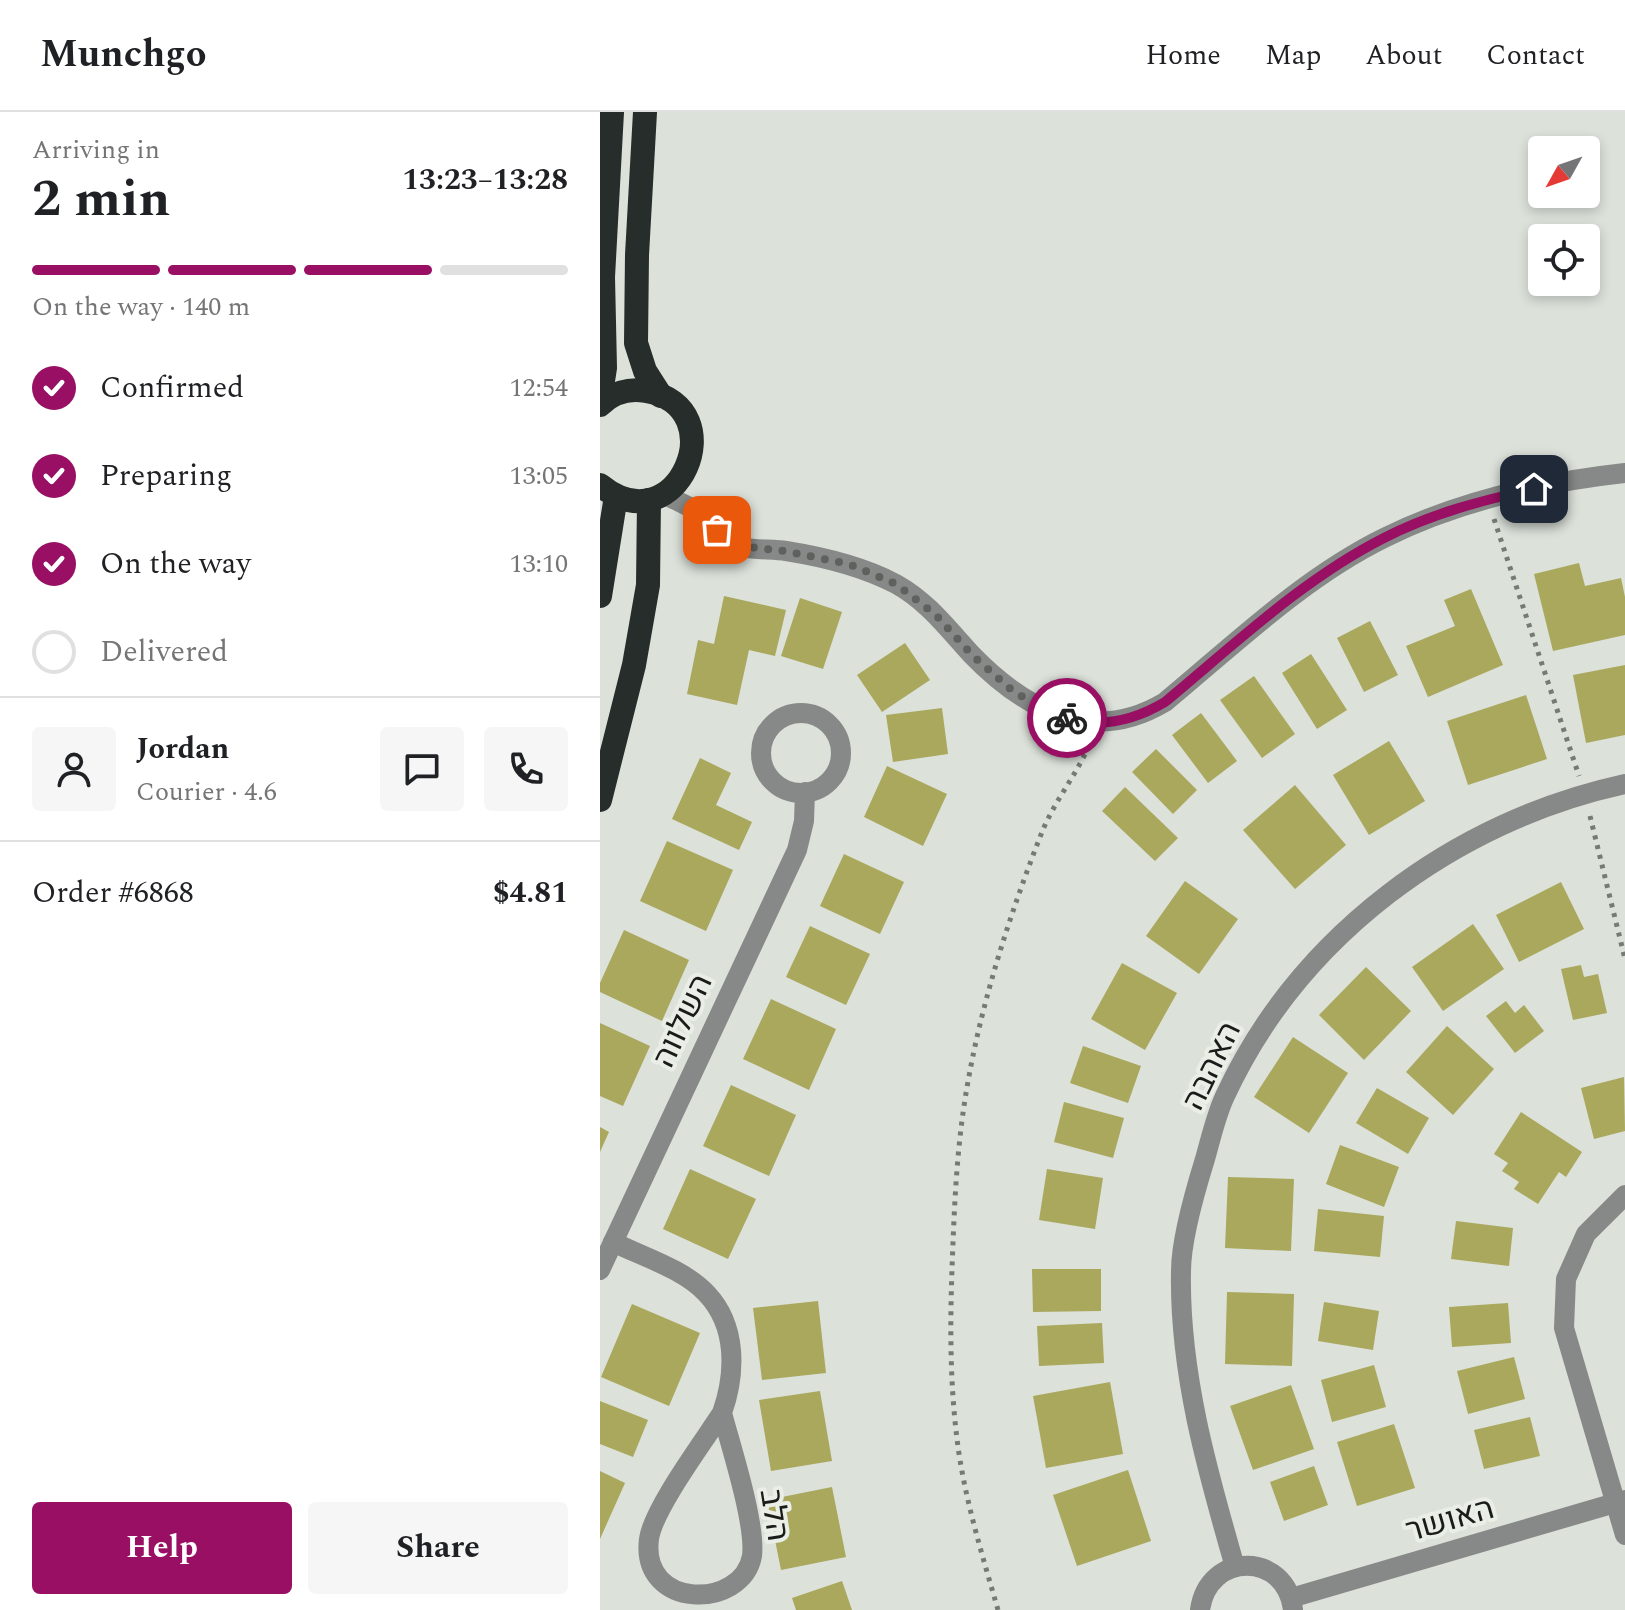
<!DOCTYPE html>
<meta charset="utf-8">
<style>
:root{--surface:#fff;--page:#f6f6f6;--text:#202124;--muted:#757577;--line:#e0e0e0;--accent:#980f63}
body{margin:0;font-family:Spectral,Heebo,serif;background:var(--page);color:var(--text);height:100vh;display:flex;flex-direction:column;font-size:30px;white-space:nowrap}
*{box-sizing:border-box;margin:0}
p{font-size:26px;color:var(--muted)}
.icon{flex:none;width:44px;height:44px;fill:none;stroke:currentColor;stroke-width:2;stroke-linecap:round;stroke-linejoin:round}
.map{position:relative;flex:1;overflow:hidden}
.details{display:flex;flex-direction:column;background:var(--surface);width:600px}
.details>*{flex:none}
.needle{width:52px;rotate:230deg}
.controls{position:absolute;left:928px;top:24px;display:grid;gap:16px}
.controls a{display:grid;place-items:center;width:72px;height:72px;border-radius:8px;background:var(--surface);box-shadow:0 4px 12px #0003;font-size:40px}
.pin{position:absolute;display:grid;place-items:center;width:68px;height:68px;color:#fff;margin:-34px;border-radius:16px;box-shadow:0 4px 12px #0006}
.courier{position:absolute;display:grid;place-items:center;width:80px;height:80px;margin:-40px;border:6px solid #980f63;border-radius:50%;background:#fff;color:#222;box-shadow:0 2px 10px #0007}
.headline em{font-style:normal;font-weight:700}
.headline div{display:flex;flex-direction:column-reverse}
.headline{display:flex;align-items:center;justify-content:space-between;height:136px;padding:0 32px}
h1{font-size:52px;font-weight:700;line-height:60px}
.bar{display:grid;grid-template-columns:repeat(4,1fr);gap:12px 8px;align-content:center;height:96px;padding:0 32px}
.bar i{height:10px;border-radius:6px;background:var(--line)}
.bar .on{background:var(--accent)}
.bar p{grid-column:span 4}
.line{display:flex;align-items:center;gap:20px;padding:0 32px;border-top:2px solid var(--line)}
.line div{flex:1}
.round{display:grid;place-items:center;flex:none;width:84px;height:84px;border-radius:8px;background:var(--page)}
ol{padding:0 32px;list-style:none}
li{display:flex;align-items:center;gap:24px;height:88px}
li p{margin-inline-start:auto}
li .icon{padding:8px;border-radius:50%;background:var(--accent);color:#fff;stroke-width:4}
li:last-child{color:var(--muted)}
li i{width:44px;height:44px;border:4px solid var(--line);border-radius:50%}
.cta{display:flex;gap:16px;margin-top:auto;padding:16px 32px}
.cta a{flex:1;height:92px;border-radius:8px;background:var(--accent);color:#fff;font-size:32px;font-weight:700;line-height:92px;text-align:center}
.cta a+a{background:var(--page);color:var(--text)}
header{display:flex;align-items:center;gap:48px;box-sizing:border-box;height:112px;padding:0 40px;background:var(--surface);border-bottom:2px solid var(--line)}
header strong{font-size:38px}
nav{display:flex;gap:44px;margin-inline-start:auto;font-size:28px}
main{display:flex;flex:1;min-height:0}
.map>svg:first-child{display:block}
.building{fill:#a9a85d}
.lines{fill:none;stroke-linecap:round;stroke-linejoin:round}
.path{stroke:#767a75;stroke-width:5;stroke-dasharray:4 6;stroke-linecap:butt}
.street{stroke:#868988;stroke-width:20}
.highway{stroke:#272d2a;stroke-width:24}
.done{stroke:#5e615d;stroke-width:8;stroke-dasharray:0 14.4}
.route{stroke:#980f63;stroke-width:10}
.labels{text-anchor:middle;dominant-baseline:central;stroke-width:8;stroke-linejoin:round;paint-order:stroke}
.street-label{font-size:32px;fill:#1a1c19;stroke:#e9eee7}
</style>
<header>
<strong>Munchgo</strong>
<nav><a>Home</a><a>Map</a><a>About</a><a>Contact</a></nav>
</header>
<main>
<section class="details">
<div class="headline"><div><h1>2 min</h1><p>Arriving in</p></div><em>13:23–13:28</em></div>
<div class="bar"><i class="on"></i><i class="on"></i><i class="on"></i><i></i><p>On the way · 140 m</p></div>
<ol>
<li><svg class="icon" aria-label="check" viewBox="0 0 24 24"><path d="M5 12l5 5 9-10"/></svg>Confirmed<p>12:54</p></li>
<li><svg class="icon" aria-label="check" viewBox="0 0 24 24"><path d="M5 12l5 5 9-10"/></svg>Preparing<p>13:05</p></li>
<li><svg class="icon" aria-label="check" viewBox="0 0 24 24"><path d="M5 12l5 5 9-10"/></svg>On the way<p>13:10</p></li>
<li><i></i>Delivered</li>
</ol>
<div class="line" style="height:144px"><a class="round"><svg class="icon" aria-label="person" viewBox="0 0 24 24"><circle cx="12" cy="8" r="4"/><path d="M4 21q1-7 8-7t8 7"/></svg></a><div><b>Jordan</b><p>Courier · 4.6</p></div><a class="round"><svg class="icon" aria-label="chat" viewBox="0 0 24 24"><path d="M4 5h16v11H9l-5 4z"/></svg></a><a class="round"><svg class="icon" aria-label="phone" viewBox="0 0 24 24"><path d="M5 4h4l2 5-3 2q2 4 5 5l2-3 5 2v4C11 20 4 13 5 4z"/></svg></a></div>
<div class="line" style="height:104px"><div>Order #6868</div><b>$4.81</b></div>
<div class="cta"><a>Help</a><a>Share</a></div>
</section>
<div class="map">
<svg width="1025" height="1498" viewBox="0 0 1025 1498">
<rect width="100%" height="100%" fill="#dce1da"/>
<g class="building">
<path d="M979,451L985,474L1021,466L1025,485V523L953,539L934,462Z"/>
<path d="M871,477L903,553L828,585L806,534L855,514L844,488Z"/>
<path d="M124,484L186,498L175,544L149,538L137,593L87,582L98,528L114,532Z"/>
<path d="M200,486L242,500L223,557L181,544Z"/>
<path d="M770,509L798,563L764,580L737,526Z"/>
<path d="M305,531L330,568L282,600L257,563Z"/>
<path d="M711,542L747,598L717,617L682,561Z"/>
<path d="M1025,553V623L986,631L973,563Z"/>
<path d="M654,564L695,622L662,646L620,588Z"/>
<path d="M926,583L947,647L868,673L847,609Z"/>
<path d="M342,596L348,642L293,650L286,603Z"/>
<path d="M601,601L637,649L608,671L572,623Z"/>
<path d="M789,629L825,689L769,723L733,663Z"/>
<path d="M556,637L597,678L573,702L532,660Z"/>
<path d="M100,646L131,661L116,693L152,710L139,738L72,707Z"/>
<path d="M287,654L347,682L323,734L264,705Z"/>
<path d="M695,673L746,733L695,777L643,718Z"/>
<path d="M525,675L578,726L555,749L502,699Z"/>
<path d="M67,729L133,758L106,819L40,789Z"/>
<path d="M244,742L304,770L280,822L220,794Z"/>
<path d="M585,769L638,807L599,862L546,824Z"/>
<path d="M961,770L984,817L919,850L896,803Z"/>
<path d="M873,812L904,857L843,899L812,855Z"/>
<path d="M210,814L270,842L246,893L186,865Z"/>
<path d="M24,818L89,848L62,909L0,880V871Z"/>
<path d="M522,851L577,881L545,938L491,907Z"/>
<path d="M981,853L984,865L998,862L1007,901L973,908L961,857Z"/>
<path d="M766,855L811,899L764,948L719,903Z"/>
<path d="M171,887L236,917L209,978L143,947Z"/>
<path d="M906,889L915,901L924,893L944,919L915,941L886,904Z"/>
<path d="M0,911L50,934L23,994L0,984Z"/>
<path d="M847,914L894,957L853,1003L806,960Z"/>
<path d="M693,925L748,961L709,1021L654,985Z"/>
<path d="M483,934L541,954L528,991L470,971Z"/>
<path d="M1024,965L1025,1019L994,1027L981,976Z"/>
<path d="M131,973L196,1003L169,1064L103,1034Z"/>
<path d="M777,976L829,1006L808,1042L756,1011Z"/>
<path d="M464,990L524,1006L513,1046L454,1030Z"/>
<path d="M921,1000L982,1040L966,1065L959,1060L938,1092L914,1077L919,1070L902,1059L908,1051L894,1042Z"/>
<path d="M0,1015L9,1020L0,1040Z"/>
<path d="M740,1033L799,1055L784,1095L726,1072Z"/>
<path d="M90,1057L156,1087L128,1147L63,1117Z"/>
<path d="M447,1057L503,1066L495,1117L439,1108Z"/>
<path d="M628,1065L694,1067L691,1139L625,1136Z"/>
<path d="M718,1097L784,1104L780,1145L714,1139Z"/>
<path d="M856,1109L913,1116L909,1154L851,1147Z"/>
<path d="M432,1157H501V1199L433,1200Z"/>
<path d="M627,1180L694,1182L692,1254L625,1252Z"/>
<path d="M218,1189L226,1261L162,1268L153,1196Z"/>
<path d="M724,1190L779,1199L773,1238L718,1229Z"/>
<path d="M908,1191L911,1231L852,1235L849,1195Z"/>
<path d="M32,1192L100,1221L69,1294L1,1265Z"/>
<path d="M502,1211L504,1251L439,1254L437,1214Z"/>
<path d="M914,1245L925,1287L868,1302L857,1259Z"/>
<path d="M774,1253L786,1295L732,1310L721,1268Z"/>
<path d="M510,1270L523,1342L446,1356L433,1284Z"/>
<path d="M691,1273L714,1337L653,1358L630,1294Z"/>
<path d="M220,1279L232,1349L171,1359L159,1288Z"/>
<path d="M0,1289L48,1308L33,1345L0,1332Z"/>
<path d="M930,1305L940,1344L884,1357L874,1318Z"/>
<path d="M794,1312L815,1376L757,1394L737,1330Z"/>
<path d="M714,1354L728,1393L684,1409L670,1370Z"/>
<path d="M528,1358L551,1429L477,1454L453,1383Z"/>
<path d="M0,1359L25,1371L0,1427Z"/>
<path d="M232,1375L246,1445L181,1458L167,1388Z"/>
<path d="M242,1469L252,1498H196L192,1486Z"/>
</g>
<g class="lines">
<g class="path">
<path d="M894,407L979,664"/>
<path d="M990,704L1025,847"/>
<path d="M398,1498C382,1442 364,1385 357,1327C350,1271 350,1213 352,1157C354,1103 356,1048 364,994C378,900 408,807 442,720C455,688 478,661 491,629"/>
</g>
<g class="street">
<path d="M64,382C76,389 90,394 101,402C112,410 120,426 131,433C142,438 172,437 186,439C224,445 262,454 296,472C327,489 348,517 371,542C425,598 492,634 565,590C635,532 703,466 784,426C858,389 944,370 1025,361"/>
<circle cx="201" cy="641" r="40"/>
<path d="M1025,1083L986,1122L966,1167L964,1216L1025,1423"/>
<path d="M13,1130C43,1145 84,1157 107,1182C137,1214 136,1261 122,1301C104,1329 53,1397 49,1427C40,1498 142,1498 152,1444C156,1412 131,1335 122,1301"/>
<path d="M0,1158L197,738L204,709L205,680"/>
<path d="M635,1455C607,1358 579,1260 581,1159C581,1129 596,1076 605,1047C611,1026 616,1003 625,984C699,824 854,709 1025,672"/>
<path d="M691,1486L1025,1388"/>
<path d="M600,1498C608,1439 686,1439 693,1498"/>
</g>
<g class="highway">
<path d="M45,0L37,143L36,231L45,259L61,284"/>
<path d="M0,288L5,256L3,165L12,0"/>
<path d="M0,293C12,281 29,276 46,279C137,295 77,436 0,373"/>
<path d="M0,484L16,384"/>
<path d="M0,688L34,553L48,473L49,388"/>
</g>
</g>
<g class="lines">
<path class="done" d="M117,418L132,433L184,439L249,452L296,472L336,503L372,543L413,579L452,602L467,606"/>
<path class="route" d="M467,606C501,616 535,608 565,590C635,532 703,467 784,426C830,402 883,388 934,377"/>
</g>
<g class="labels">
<g class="street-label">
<text transform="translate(83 909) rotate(-65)">השלווה</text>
<text transform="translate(612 954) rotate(-64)">האהבה</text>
<text transform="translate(174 1403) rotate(81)">הלב</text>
<text transform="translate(850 1408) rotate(-16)">האושר</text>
</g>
</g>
</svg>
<div class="controls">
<a><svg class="needle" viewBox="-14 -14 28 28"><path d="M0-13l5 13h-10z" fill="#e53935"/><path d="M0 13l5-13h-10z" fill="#757577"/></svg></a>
<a><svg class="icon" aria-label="locate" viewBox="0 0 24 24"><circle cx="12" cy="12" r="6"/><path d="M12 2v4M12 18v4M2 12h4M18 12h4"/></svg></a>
</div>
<div class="pin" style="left:117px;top:418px;background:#ea580c"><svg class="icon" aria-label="bag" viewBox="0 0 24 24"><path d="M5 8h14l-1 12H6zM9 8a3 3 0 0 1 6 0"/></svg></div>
<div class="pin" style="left:934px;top:377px;background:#1f2937"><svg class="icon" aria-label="home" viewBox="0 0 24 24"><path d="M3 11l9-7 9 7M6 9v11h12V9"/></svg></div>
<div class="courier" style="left:467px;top:606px"><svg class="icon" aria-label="bike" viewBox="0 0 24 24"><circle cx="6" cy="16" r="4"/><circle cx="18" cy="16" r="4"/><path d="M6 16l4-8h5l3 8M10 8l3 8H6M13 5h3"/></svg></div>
</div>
</main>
